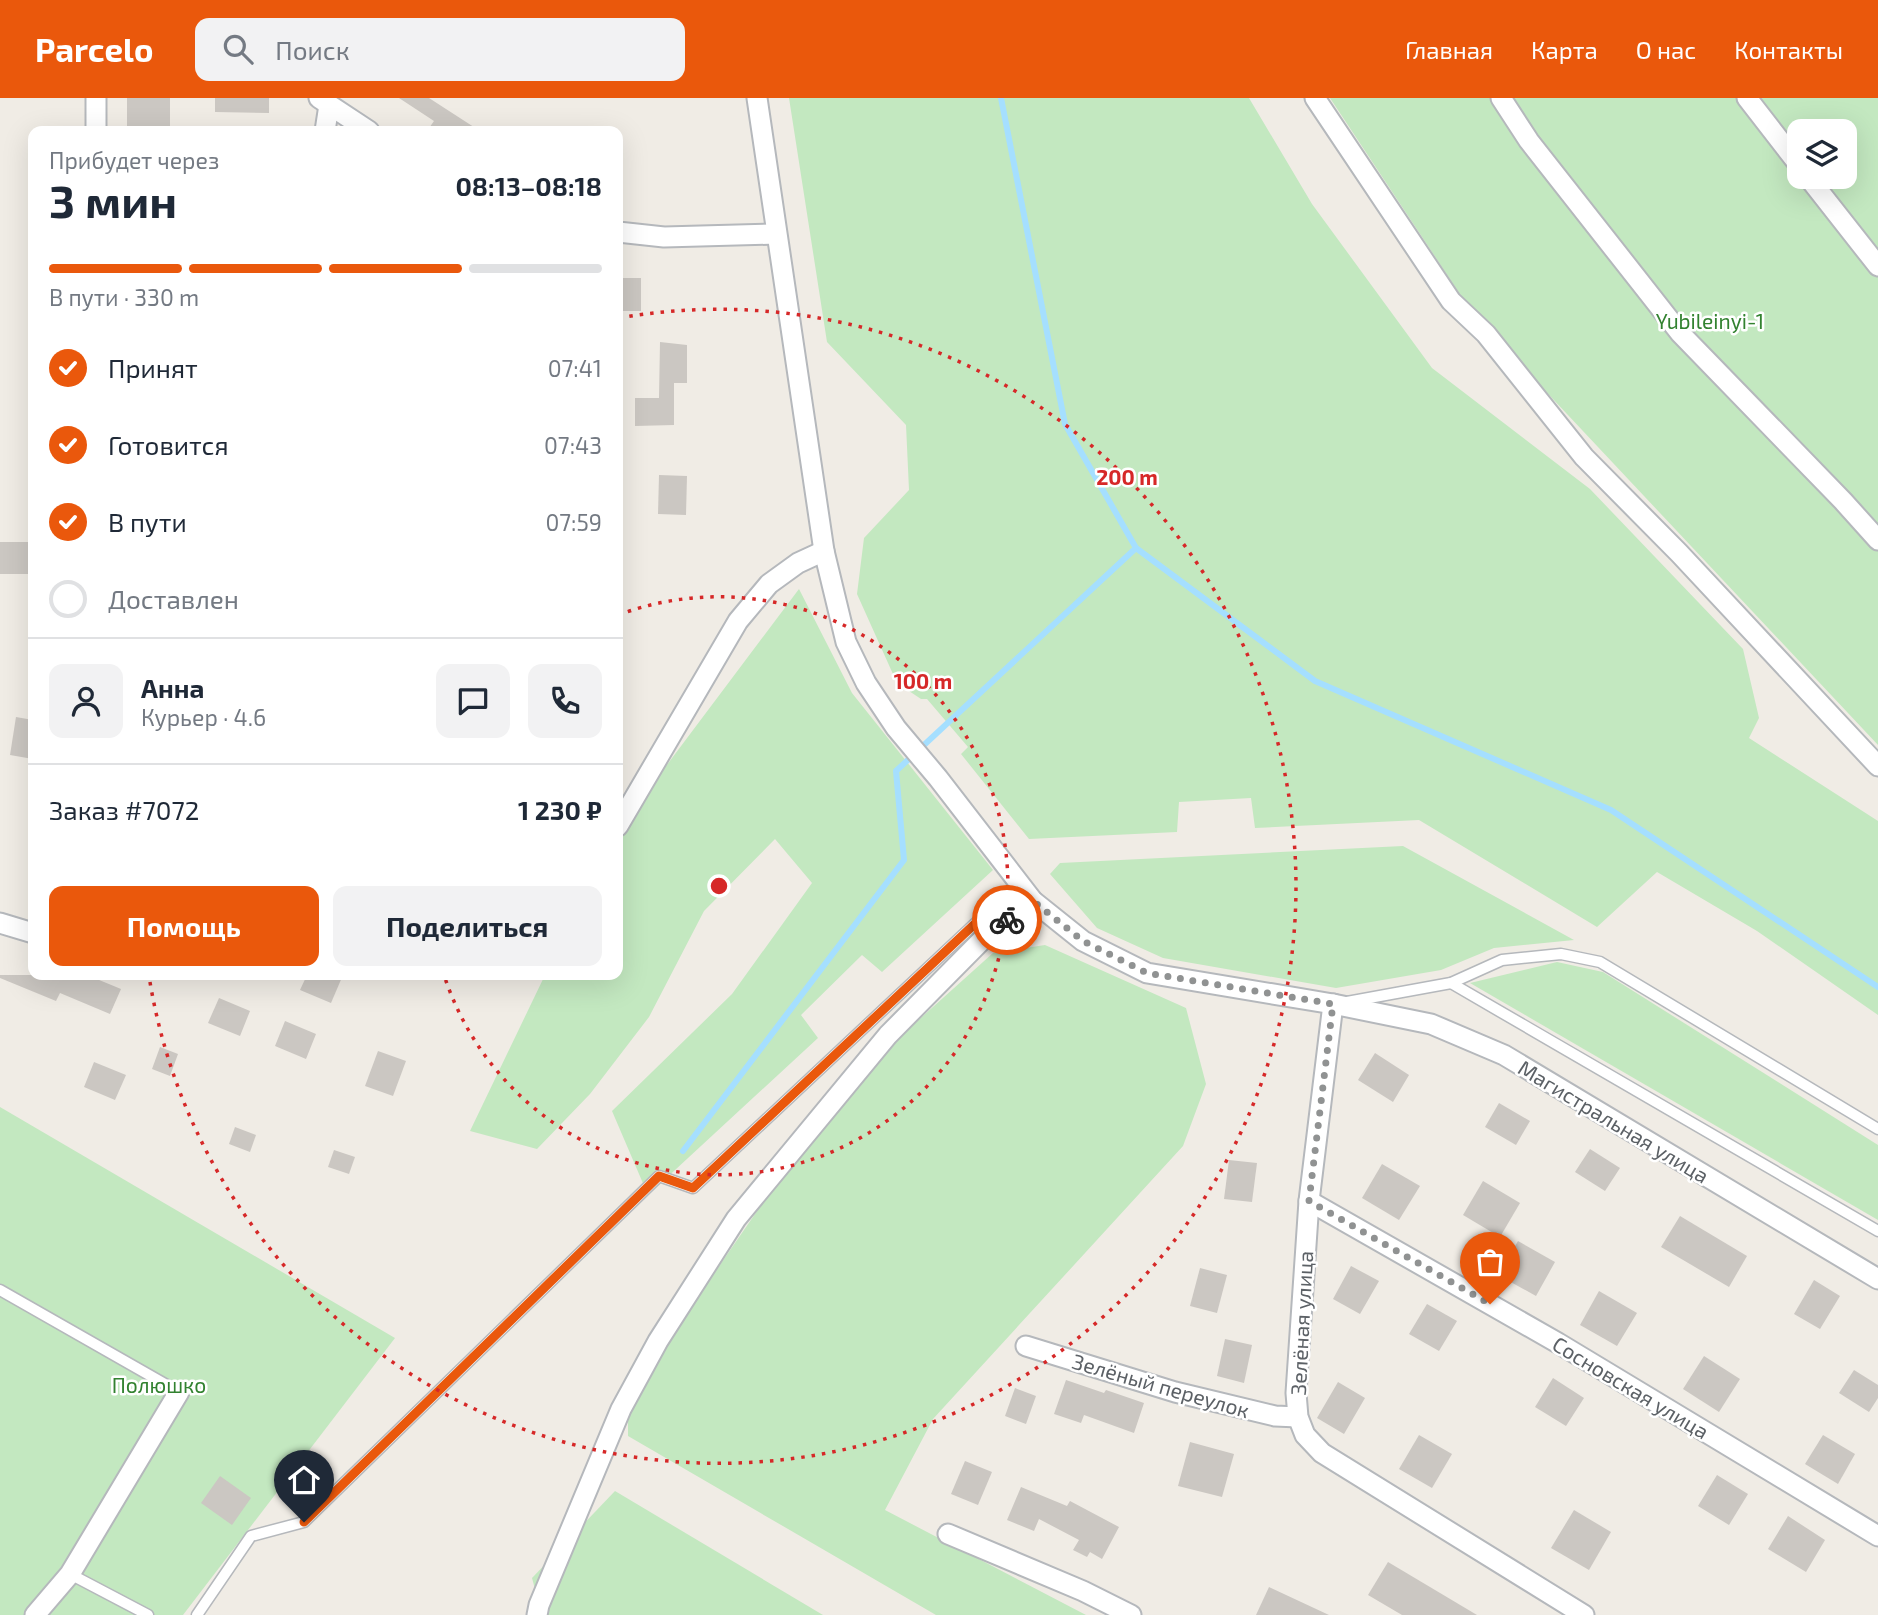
<!DOCTYPE html>
<html lang="ru">
<meta charset="utf-8">
<style>
:root{--surface:#fff;--page:#f2f2f3;--text:#1f2937;--muted:#747a83;--line:#e0e1e3;--accent:#ea580c}
body{margin:0;font-family:"Exo 2",sans-serif;background:var(--page);color:var(--text);height:100vh;display:flex;flex-direction:column;font-size:26px;white-space:nowrap}
*{box-sizing:border-box;margin:0}
p{font-size:23px;color:var(--muted)}
.icon{flex:none;width:38px;height:38px;fill:none;stroke:currentColor;stroke-width:2;stroke-linecap:round;stroke-linejoin:round}
.map{position:relative;flex:1;overflow:hidden}
.sheet{position:absolute;left:28px;top:28px;width:595px;height:854px;display:flex;flex-direction:column;background:var(--surface);border-radius:14px;box-shadow:0 7px 28px #0002}
.sheet>*{flex:none}
.buttons{position:absolute;left:1787px;top:21px;display:grid;gap:14px}
.buttons a{display:grid;place-items:center;width:70px;height:70px;border-radius:14px;background:var(--surface);box-shadow:0 7px 28px #0002;font-size:35px}
.pin{position:absolute;display:grid;place-items:center;width:60px;height:60px;color:#fff;margin:-72px -30px;border-radius:50% 50% 50% 0;rotate:-45deg;box-shadow:0 0 7px #0007}
.pin .icon{rotate:45deg}
.courier{position:absolute;display:grid;place-items:center;width:70px;height:70px;margin:-35px;border:5px solid #ea580c;border-radius:50%;background:#fff;color:#222;box-shadow:0 2px 9px #0007}
.head em{font-style:normal;font-weight:700}
.head div{display:flex;flex-direction:column-reverse}
.head{display:flex;align-items:center;justify-content:space-between;height:119px;padding:0 21px}
h1{font-size:46px;font-weight:700;line-height:52px}
.bar{display:grid;grid-template-columns:repeat(4,1fr);gap:10px 7px;align-content:center;height:84px;padding:0 21px}
.bar i{height:9px;border-radius:5px;background:var(--line)}
.bar .selected{background:var(--accent)}
.bar p{grid-column:span 4}
.line{display:flex;align-items:center;gap:18px;padding:0 21px;border-top:2px solid var(--line)}
.line div{flex:1}
.round{display:grid;place-items:center;flex:none;width:74px;height:74px;border-radius:14px;background:var(--page)}
ol{padding:0 21px;list-style:none}
li{display:flex;align-items:center;gap:21px;height:77px}
li p{margin-inline-start:auto}
li .icon{padding:7px;border-radius:50%;background:var(--accent);color:#fff;stroke-width:4}
li:last-child{color:var(--muted)}
li i{width:38px;height:38px;border:4px solid var(--line);border-radius:50%}
.button{display:flex;gap:14px;margin-top:auto;padding:14px 21px}
.button a{flex:1;height:80px;border-radius:14px;background:var(--accent);color:#fff;font-size:28px;font-weight:700;line-height:80px;text-align:center}
.button a+a{background:var(--page);color:var(--text)}
header{display:flex;align-items:center;gap:42px;box-sizing:border-box;height:98px;padding:0 35px;background:var(--accent);color:#fff}
header strong{font-size:33px}
nav{display:flex;gap:38px;margin-inline-start:auto;font-size:24px}
.search{width:490px;height:63px;background:var(--page);display:flex;align-items:center;gap:18px;box-sizing:border-box;padding:0 24px;border-radius:14px;color:var(--muted);font-size:26px}
.map>svg:first-child{display:block}
.green{fill:#c3e8c0;fill-rule:evenodd}
.lines{fill:none;stroke-linecap:round;stroke-linejoin:round}
.stream{stroke:#a5dfff;stroke-width:6}
.building{fill:#cbc7c2}
.service-casing{stroke:#b5b8bc;stroke-width:13}
.minor-casing{stroke:#b5b8bc;stroke-width:23}
.service{stroke:#fff;stroke-width:10}
.minor{stroke:#fff;stroke-width:19}
.done{stroke:#909292;stroke-width:7;stroke-dasharray:0 12.6}
.route{stroke:#ea580c;stroke-width:9}
.ring{fill:none;stroke:#d62828;stroke-width:3.5;stroke-dasharray:3.5 7}
.labels{text-anchor:middle;dominant-baseline:central;stroke-width:5;stroke-linejoin:round;paint-order:stroke}
.park-label{font-size:21px;fill:#328230;stroke:#fff}
.street-label{font-size:21px;fill:#5c6166;stroke:#fff}
.centre{fill:#d62828;stroke:#fff;stroke-width:3.5}
.ring-label{font-size:21px;text-anchor:middle;font-weight:bold;fill:#d62828;stroke:#fff;stroke-width:5;stroke-linejoin:round;paint-order:stroke}
</style>
<header>
<strong>Parcelo</strong>
<div class="search"><svg class="icon" aria-label="search" viewBox="0 0 24 24"><circle cx="10" cy="10" r="6"/><path d="M15 15l6 6"/></svg>Поиск</div>
<nav><a>Главная</a><a>Карта</a><a>О нас</a><a>Контакты</a></nav>
</header>
<div class="map">
<svg width="1878" height="1517" viewBox="0 0 1878 1517">
<rect width="100%" height="100%" fill="#f0ece5"/>
<g class="green">
<path d="M789,0H1249L1312,106L1432,270L1590,391L1743,551L1759,620L1749,640L1878,723V917L1757,833L1657,774L1597,829L1419,722L1255,730L1251,700L1179,704L1177,734L1029,741L961,656L968,649L927,601H921L897,585L857,496L864,440L909,392L906,327L827,244Z"/>
<path d="M1330,0H1878V647L1473,216ZM1799,33H1844V79H1799Z"/>
<path d="M799,491L852,595L993,772L882,874L862,857L801,917L818,940L648,1097L612,1013L732,896L812,785L775,741L704,813L649,919L590,996L537,1051L470,1033L545,877H618V732Z"/>
<path d="M1403,748L1574,842L1494,850L1441,872L1336,890L1163,860L1097,830L1050,776L1060,765Z"/>
<path d="M1045,847L1186,910L1206,986L1183,1048L933,1321L885,1412L1086,1517H936L628,1338V1300L764,1103L904,935L993,855Z"/>
<path d="M1557,864L1603,874L1878,1047V1122L1470,885Z"/>
<path d="M0,1009L395,1240L183,1517H0Z"/>
<path d="M615,1393L823,1517H542L532,1480Z"/>
</g>
<g class="lines">
<g class="stream">
<path d="M1136,450L1315,583L1611,712L1878,889"/>
<path d="M683,1053L904,762L896,673L1136,450L1065,326L1001,0"/>
</g>
</g>
<g class="building">
<rect x="127" y="0" width="43" height="33"/>
<path d="M215,0H269V15L215,14Z"/>
<path d="M399,0H429L480,33H427L434,23Z"/>
<rect x="618" y="180" width="23" height="33"/>
<path d="M660,244L687,247V285H674V327L635,328V300H659Z"/>
<path d="M659,377L687,378L686,417L658,416Z"/>
<rect x="0" y="444" width="33" height="32"/>
<path d="M16,619L33,622V661L10,657Z"/>
<path d="M0,877H87L121,891L110,916L60,895L56,903L0,880Z"/>
<path d="M307,877H343L331,905L300,892Z"/>
<path d="M219,900L250,913L240,938L208,925Z"/>
<path d="M285,923L316,936L306,961L275,948Z"/>
<path d="M160,949L178,956L170,978L152,971Z"/>
<path d="M378,953L406,963L393,998L365,988Z"/>
<path d="M1375,955L1409,977L1393,1004L1358,982Z"/>
<path d="M94,964L126,977L115,1002L84,989Z"/>
<path d="M1499,1005L1530,1023L1516,1047L1485,1029Z"/>
<path d="M235,1029L256,1037L250,1054L229,1046Z"/>
<path d="M1590,1051L1620,1070L1605,1093L1575,1074Z"/>
<path d="M334,1052L355,1059L349,1076L328,1069Z"/>
<path d="M1229,1062L1257,1065L1252,1104L1224,1101Z"/>
<path d="M1382,1066L1420,1088L1399,1122L1362,1100Z"/>
<path d="M1483,1083L1520,1105L1500,1139L1463,1117Z"/>
<path d="M1680,1118L1747,1158L1729,1189L1661,1149Z"/>
<path d="M1518,1143L1555,1164L1536,1198L1498,1177Z"/>
<path d="M1351,1168L1379,1183L1360,1216L1333,1201Z"/>
<path d="M1200,1170L1227,1177L1217,1215L1190,1208Z"/>
<path d="M1814,1182L1840,1198L1820,1231L1794,1216Z"/>
<path d="M1599,1193L1637,1215L1617,1248L1580,1227Z"/>
<path d="M1427,1206L1457,1223L1439,1253L1409,1236Z"/>
<path d="M1225,1241L1252,1247L1244,1285L1217,1278Z"/>
<path d="M1704,1258L1740,1281L1719,1314L1683,1291Z"/>
<path d="M1854,1272L1878,1287V1300L1869,1314L1839,1295Z"/>
<path d="M1553,1280L1584,1300L1566,1328L1535,1309Z"/>
<path d="M1066,1282L1104,1295L1106,1292L1144,1305L1134,1335L1084,1317L1081,1325L1054,1316Z"/>
<path d="M1338,1284L1365,1300L1344,1336L1317,1320Z"/>
<path d="M1015,1290L1036,1298L1026,1326L1005,1318Z"/>
<path d="M1419,1337L1452,1356L1432,1390L1399,1371Z"/>
<path d="M1823,1337L1855,1356L1838,1386L1805,1366Z"/>
<path d="M1190,1344L1234,1356L1222,1399L1178,1388Z"/>
<path d="M965,1363L992,1374L978,1407L951,1396Z"/>
<path d="M1717,1377L1748,1396L1729,1427L1698,1408Z"/>
<path d="M220,1378L251,1400L232,1427L201,1405Z"/>
<path d="M1021,1389L1067,1408L1070,1403L1119,1429L1102,1461L1090,1454L1087,1459L1073,1452L1079,1442L1039,1421L1034,1433L1007,1422Z"/>
<path d="M1574,1412L1611,1434L1589,1472L1551,1450Z"/>
<path d="M1788,1418L1825,1442L1806,1474L1768,1451Z"/>
<path d="M1388,1464L1477,1517H1402L1368,1497Z"/>
<path d="M1269,1489L1329,1517H1256Z"/>
</g>
<g class="lines">
<defs>
<g id="service">
<path d="M1451,885L1878,1133"/>
<path d="M1347,904L1451,885L1502,862L1561,856L1600,864L1878,1031"/>
<path d="M0,1192L179,1294"/>
<path d="M70,1476L148,1517"/>
<path d="M197,1517L251,1438L304,1424L659,1078L693,1090L980,821L1002,823"/>
</g>
<g id="minor">
<path d="M319,0L369,33"/>
<path d="M757,0L824,453L846,544L866,585L896,630L938,680L1033,803L1083,843L1147,875L1333,906L1431,926L1504,957L1878,1181"/>
<path d="M1315,0L1451,203L1486,236L1584,359L1679,455L1878,668"/>
<path d="M1501,0L1529,43L1680,235L1843,403L1878,442"/>
<path d="M1747,0L1799,67"/>
<path d="M96,33V0"/>
<path d="M325,33L329,7"/>
<path d="M1808,79L1878,168"/>
<path d="M618,134L664,139L776,136"/>
<path d="M618,728L738,523L769,486L798,465L824,453"/>
<path d="M0,825L33,835"/>
<path d="M1333,906L1309,1103L1296,1295L1298,1319L1305,1337L1322,1355L1584,1517"/>
<path d="M1309,1103L1558,1245L1878,1438"/>
<path d="M1026,1248L1175,1294L1275,1318L1298,1319"/>
<path d="M948,1436L1083,1493L1131,1517"/>
<path d="M35,1517L70,1476L179,1294"/>
<path d="M537,1517L539,1507L621,1311L658,1243L736,1121L888,937L983,841L1033,803"/>
</g>
</defs>
<use href="#service" class="service-casing"/>
<use href="#minor" class="minor-casing"/>
<use href="#service" class="service"/>
<use href="#minor" class="minor"/>
</g>
<g class="lines">
<path class="done" d="M1007,822L1033,803L1083,843L1147,875L1333,906L1309,1103L1490,1206"/>
<path class="route" d="M304,1424L659,1078L693,1090L980,821L1007,822"/>
</g>
<g class="ring">
<path d="M618 517A289 289 0 1 1 444 877"/>
<path d="M619 220A577 577 0 1 1 149 878"/>
</g>
<g class="labels">
<g class="park-label">
<text x="1710" y="222">Yubileinyi-1</text>
<text x="159" y="1286">Полюшко</text>
</g>
<g class="street-label">
<text transform="translate(1614 1023) rotate(31)">Магистральная улица</text>
<text transform="translate(1301 1225) rotate(-87)">Зелёная улица</text>
<text transform="translate(1161 1287) rotate(16)">Зелёный переулок</text>
<text transform="translate(1631 1289) rotate(31)">Сосновская улица</text>
</g>
</g>
<circle cx="719" cy="788" r="10" class="centre"/>
<g class="ring-label">
<text x="1127" y="387">200 m</text>
<text x="923" y="591">100 m</text>
</g>
</svg>
<div class="buttons">
<a><svg class="icon" aria-label="layers" viewBox="0 0 24 24"><path d="M12 4l9 5-9 5-9-5zM3 14l9 5 9-5"/></svg></a>
</div>
<div class="pin" style="left:1490px;top:1206px;background:#ea580c"><svg class="icon" aria-label="bag" viewBox="0 0 24 24"><path d="M5 8h14l-1 12H6zM9 8a3 3 0 0 1 6 0"/></svg></div>
<div class="pin" style="left:304px;top:1424px;background:#1f2937"><svg class="icon" aria-label="home" viewBox="0 0 24 24"><path d="M3 11l9-7 9 7M6 9v11h12V9"/></svg></div>
<div class="courier" style="left:1007px;top:822px"><svg class="icon" aria-label="bike" viewBox="0 0 24 24"><circle cx="6" cy="16" r="4"/><circle cx="18" cy="16" r="4"/><path d="M6 16l4-8h5l3 8M10 8l3 8H6M13 5h3"/></svg></div>
<section class="sheet">
<div class="head"><div><h1>3 мин</h1><p>Прибудет через</p></div><em>08:13–08:18</em></div>
<div class="bar"><i class="selected"></i><i class="selected"></i><i class="selected"></i><i></i><p>В пути · 330 m</p></div>
<ol>
<li><svg class="icon" aria-label="check" viewBox="0 0 24 24"><path d="M5 12l5 5 9-10"/></svg>Принят<p>07:41</p></li>
<li><svg class="icon" aria-label="check" viewBox="0 0 24 24"><path d="M5 12l5 5 9-10"/></svg>Готовится<p>07:43</p></li>
<li><svg class="icon" aria-label="check" viewBox="0 0 24 24"><path d="M5 12l5 5 9-10"/></svg>В пути<p>07:59</p></li>
<li><i></i>Доставлен</li>
</ol>
<div class="line" style="height:126px"><a class="round"><svg class="icon" aria-label="person" viewBox="0 0 24 24"><circle cx="12" cy="8" r="4"/><path d="M4 21q1-7 8-7t8 7"/></svg></a><div><b>Анна</b><p>Курьер · 4.6</p></div><a class="round"><svg class="icon" aria-label="chat" viewBox="0 0 24 24"><path d="M4 5h16v11H9l-5 4z"/></svg></a><a class="round"><svg class="icon" aria-label="phone" viewBox="0 0 24 24"><path d="M5 4h4l2 5-3 2q2 4 5 5l2-3 5 2v4C11 20 4 13 5 4z"/></svg></a></div>
<div class="line" style="height:91px"><div>Заказ #7072</div><b>1 230 ₽</b></div>
<div class="button"><a>Помощь</a><a>Поделиться</a></div>
</section>
</div>
